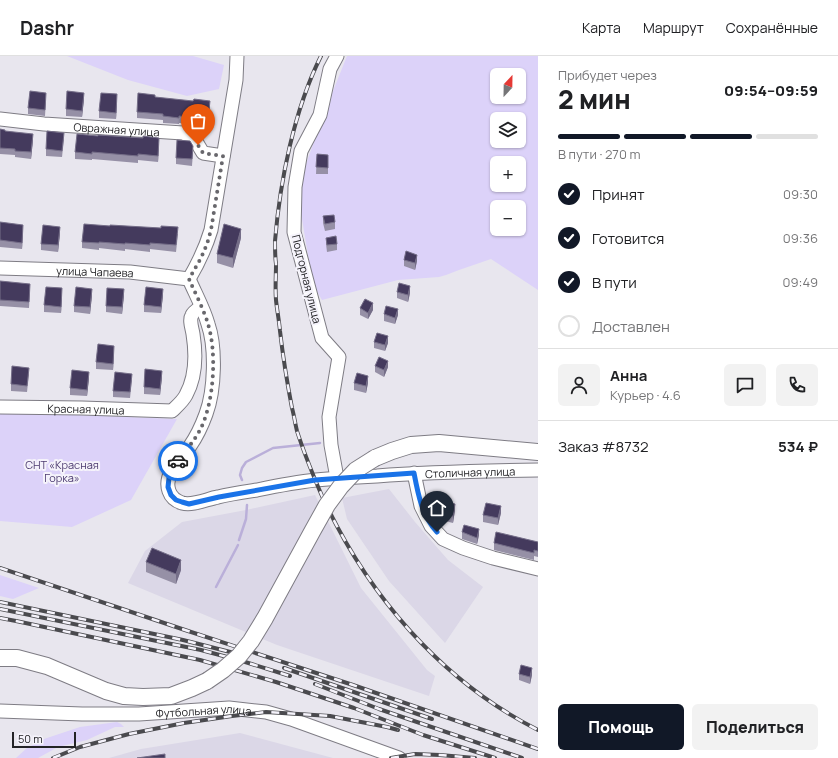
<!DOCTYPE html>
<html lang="ru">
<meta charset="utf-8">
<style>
:root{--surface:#fff;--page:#f2f2f2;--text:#202124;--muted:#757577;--line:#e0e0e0;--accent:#111827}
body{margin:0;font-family:Manrope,sans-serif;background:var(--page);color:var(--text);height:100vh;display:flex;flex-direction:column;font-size:15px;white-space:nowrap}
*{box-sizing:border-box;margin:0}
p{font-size:13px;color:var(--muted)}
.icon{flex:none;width:22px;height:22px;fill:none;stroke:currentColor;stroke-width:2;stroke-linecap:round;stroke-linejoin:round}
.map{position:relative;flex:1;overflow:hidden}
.panel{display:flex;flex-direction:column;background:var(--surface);width:300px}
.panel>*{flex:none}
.needle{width:26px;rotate:22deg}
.controls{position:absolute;left:490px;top:12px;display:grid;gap:8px}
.controls a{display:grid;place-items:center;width:36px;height:36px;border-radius:6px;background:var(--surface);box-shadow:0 1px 3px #0004;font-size:20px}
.scale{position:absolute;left:12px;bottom:10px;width:64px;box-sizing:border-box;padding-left:4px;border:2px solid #232326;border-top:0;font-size:11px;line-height:14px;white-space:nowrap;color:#232326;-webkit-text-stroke:3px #f5f3fb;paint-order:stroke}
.pin{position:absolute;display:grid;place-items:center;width:34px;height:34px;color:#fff;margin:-41px -17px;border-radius:50% 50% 50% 0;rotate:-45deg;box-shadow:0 0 4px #0007}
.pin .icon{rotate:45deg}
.courier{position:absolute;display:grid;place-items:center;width:40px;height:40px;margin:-20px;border:3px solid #1a73e8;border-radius:50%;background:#fff;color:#222;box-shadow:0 1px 5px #0007}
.headline em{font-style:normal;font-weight:800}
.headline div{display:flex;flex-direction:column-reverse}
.headline{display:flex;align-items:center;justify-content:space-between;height:68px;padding:0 20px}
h1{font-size:26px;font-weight:800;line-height:30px}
.bar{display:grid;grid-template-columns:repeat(4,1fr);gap:6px 4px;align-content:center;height:48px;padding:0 20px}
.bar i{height:5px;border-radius:3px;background:var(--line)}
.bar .active{background:var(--accent)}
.bar p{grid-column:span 4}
.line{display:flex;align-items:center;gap:10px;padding:0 20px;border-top:1px solid var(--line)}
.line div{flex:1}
.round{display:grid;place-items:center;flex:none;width:42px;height:42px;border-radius:6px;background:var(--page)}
ol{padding:0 20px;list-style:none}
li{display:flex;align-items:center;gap:12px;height:44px}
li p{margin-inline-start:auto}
li .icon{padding:4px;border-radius:50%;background:var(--accent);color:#fff;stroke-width:4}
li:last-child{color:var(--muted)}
li i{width:22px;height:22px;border:2px solid var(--line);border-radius:50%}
.primary-button{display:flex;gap:8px;margin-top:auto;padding:8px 20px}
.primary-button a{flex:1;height:46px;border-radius:6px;background:var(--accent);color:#fff;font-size:16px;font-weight:800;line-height:46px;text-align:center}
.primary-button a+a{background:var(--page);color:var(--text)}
header{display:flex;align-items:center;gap:24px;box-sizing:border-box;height:56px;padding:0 20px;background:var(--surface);border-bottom:1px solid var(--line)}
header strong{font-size:19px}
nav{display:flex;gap:22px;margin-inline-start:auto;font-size:14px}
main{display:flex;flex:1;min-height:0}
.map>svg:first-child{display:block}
.built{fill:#dbd7e7}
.green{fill:#dcd2f9;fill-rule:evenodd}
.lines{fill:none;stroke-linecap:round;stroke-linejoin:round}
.stream{stroke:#baafd9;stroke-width:2.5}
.minor-casing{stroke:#7e7c84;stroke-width:15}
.major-casing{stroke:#7e7c84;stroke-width:18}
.minor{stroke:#fff;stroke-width:13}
.major{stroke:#fff;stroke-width:16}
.rail-casing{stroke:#4a4a4e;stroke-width:4}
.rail{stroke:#f5f3fb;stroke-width:2.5;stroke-dasharray:8;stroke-linecap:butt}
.major-bridge-casing{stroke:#7e7c84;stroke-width:18;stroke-linecap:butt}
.major-bridge{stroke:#fff;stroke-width:16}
.wall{fill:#9690a6}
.shaded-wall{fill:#756e88}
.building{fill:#443a5d;stroke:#756e88}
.done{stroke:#68676c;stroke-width:4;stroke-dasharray:0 7.2}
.route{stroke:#1a73e8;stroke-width:5}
.labels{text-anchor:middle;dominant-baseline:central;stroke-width:4;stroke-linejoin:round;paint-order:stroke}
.street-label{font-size:11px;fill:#232326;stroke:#f5f3fb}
.park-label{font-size:11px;fill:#4c3b70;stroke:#f5f3fb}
</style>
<header>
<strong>Dashr</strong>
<nav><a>Карта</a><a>Маршрут</a><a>Сохранённые</a></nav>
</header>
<main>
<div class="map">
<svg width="538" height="702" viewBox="0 0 538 702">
<rect width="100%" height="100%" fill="#e8e6ee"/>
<g class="built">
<path d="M389,433L415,466L448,504L483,531L445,587L389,525L347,463L342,442Z"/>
<path d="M315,439L361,532L427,614L435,620L429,640L277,589L128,527L145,495L182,466L246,454Z"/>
<path d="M240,677L333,702H109L141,693Z"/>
</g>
<g class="green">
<path d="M67,0H193L224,9L219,33L187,40L128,24Z"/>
<path d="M347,0H538V234L491,203L459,214L446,219L439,221L398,224L322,244L313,229L297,133L325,55ZM497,19H519V41H497ZM497,63H519V85H497ZM497,107H519V129H497ZM497,151H519V173H497Z"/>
<path d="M0,356L177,363L131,444L72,471L0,465Z"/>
<path d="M0,519L39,532L13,543L0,540Z"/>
<path d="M117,666L121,668L124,671H115L87,684L58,691L38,702H16L27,692L44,683L80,671Z"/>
</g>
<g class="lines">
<g class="stream">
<path d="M242,424L240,419L242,412L246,406L273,392L320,387"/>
<path d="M239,484L246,463L247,449"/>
<path d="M216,531L238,489"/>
</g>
<defs>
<g id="minor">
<path id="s1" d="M0,63L44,68L183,77L194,82L203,97L223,100"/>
<path id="s2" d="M0,212L130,216L189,223"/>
<path id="s3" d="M189,223C195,237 204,253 208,268C216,291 215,334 206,358C202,369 197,380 190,390C181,402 163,418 169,435C171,441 176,445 182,447C193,450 207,443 218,441C230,438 244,436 257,434C276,430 296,426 316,424C337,422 357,421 377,420C431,416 484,415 538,414"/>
<path d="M189,223C199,206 205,194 211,174L236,24L237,0"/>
<path id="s4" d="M0,351L82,352L172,355C177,350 183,345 186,339C196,321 196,297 193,278C192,272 189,264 192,259C193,256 198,253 201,251"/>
<path d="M414,417L421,450L431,470L443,483L463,492L493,502L538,513"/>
<path d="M337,422L331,389L329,361L339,301L322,282L294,176L295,131L301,95L320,59L330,13L337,0"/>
<path id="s5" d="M0,655L82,658H139L229,652L266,656L291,663L399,702"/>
</g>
<g id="major">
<path d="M375,402L392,395L411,389L439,387L538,396"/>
<path d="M0,602H17L47,610L106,635L124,640L143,641L171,640L192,632L207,625"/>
</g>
</defs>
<use href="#minor" class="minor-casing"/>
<use href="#major" class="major-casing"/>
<use href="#minor" class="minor"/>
<use href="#major" class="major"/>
<defs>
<g id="rail">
<path d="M321,0C294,54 280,125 275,185C275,193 275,201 276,208C276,220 275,232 276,244C277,254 279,264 280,275C283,301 287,326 292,352C294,359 295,367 297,375C304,397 313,419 322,440C367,538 441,625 538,674"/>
<path d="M0,512L185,574L353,629L538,693"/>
<path d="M0,546L183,584L246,600"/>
<path d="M0,553L201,594L242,605L290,620"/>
<path d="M0,562L16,565L200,604L276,626L354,652L423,679L495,702"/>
<path d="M284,612L432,663"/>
<path d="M315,628L379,653L522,702"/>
<path d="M53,702L80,691L129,678L184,667L232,660L266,656L330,660L387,671L398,674"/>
<path d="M391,702L415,698L440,699L475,702"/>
</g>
</defs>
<use href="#rail" class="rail-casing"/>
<use href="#rail" class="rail"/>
<defs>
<path id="major-bridge" d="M207,625L223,614L239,600L251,585L265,562L313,474L327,449L341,430L356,414L375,402"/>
</defs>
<use href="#major-bridge" class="major-bridge-casing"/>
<use href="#major-bridge" class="major-bridge"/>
</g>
<g class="wall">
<path d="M155,41L210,51L208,69L179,67V68L163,67V64L137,62V56Z"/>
<path d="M46,43L45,60L28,58V52Z"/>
<path d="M84,43L82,61L66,60V53Z"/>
<path d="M117,45L116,63L99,62V55Z"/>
<path d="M0,73L5,75L33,84L31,103L15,101V99L0,98Z"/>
<path d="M64,83L62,101L46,100V93Z"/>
<path d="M159,88L158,106L138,104V107L92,103V104L75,103V96Z"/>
<path d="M193,96L192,110L176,108V102Z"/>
<path d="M317,98L328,99V118H316Z"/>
<path d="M323,160L335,166V173L325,175L323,167Z"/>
<path d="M0,166L23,175L22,193L0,191Z"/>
<path d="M60,177L58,196L41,194V188Z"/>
<path d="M178,178L176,196L150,193V196L125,193V195L99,192V194L82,192V186Z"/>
<path d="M241,182L233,212L217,207V198Z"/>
<path d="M326,182L337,188V194L327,196L326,188Z"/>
<path d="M404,204L417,205L415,214L404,210Z"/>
<path d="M0,225L30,234L29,252L0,250Z"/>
<path d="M397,236L410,237L408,246L397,242Z"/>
<path d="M62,239L61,257L44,256V249Z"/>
<path d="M92,239L90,258L74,256V250Z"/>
<path d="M124,239L122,258L106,256V250Z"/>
<path d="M163,239L161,257L144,256V249Z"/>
<path d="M360,252L373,254L368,263L360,259Z"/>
<path d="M384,258L398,259L395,268L384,265Z"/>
<path d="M374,286L388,287L385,295L374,292Z"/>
<path d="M114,296L113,314L96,313V306Z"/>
<path d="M375,310L388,311L384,321L375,316Z"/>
<path d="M29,318L27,336L11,335V328Z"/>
<path d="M162,321L160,339L144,338V331Z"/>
<path d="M89,322L87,340L70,339V332Z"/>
<path d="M132,324L130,342L113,341V335Z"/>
<path d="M354,327H368L366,337L354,334Z"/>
<path d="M455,454L453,467L437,463V457Z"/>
<path d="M501,457L498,469L483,466V459Z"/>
<path d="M462,476L479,479L477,488L462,483Z"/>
<path d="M538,486V501L534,500V504L494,494V487Z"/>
<path d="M146,506L181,514L176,528L146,516Z"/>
<path d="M519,618L532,619L530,628L519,624Z"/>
</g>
<g class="shaded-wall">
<path d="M84,37V43L82,61V55Z"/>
<path d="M117,38V45L116,63V57Z"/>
<path d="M210,45V51L208,69V63Z"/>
<path d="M33,78V84L31,103V96Z"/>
<path d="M159,82V88L158,106V100Z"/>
<path d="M23,169V175L22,193V187Z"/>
<path d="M60,171V177L58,196V189Z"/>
<path d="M241,173V182L233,212V202Z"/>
<path d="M417,199V205L415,214V207Z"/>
<path d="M410,230V237L408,246V239Z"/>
<path d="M62,232V239L61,257V251Z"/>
<path d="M92,233V239L90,258V251Z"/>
<path d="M124,233V239L122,258V251Z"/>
<path d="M163,233V239L161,257V251Z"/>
<path d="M373,247V254L368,263V257Z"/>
<path d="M398,253V259L395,268V262Z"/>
<path d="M388,280V287L385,295V289Z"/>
<path d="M114,290V296L113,314V308Z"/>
<path d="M388,305V311L384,321V314Z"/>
<path d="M162,315V321L160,339V333Z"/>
<path d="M89,316V322L87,340V334Z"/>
<path d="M368,320V327L366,337V330Z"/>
<path d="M455,448V454L453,467V460Z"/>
<path d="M501,450V457L498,469V462Z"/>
<path d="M479,473V479L477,488V482Z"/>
<path d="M181,504V514L176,528V518Z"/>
<path d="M532,612V619L530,628V621Z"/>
</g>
<g class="building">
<path d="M30,35L46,37L45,54L28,52Z"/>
<path d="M67,35L84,37L82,55L66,53Z"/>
<path d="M101,37L117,38L116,57L99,55Z"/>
<path d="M138,37L155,39V41L193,45L194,43L210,45L208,63L179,60V62L163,60V58L137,56Z"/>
<path d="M0,73L5,74V75L33,78L31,96L15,95V93L0,92Z"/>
<path d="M47,75L64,77L62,95L46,93Z"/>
<path d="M77,78L98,80V79L143,82V80L159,82L158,100L138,98V100L92,96V98L75,96Z"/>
<path d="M177,84L190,85L193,90L192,103L176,102Z"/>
<path d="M317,98L328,99V112L316,111Z"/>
<path d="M334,159L335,166L325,168L323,160Z"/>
<path d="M0,166L23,169L22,187L0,184Z"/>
<path d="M84,168L110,170V169L161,172V170L178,171L176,189L150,187V189L125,187V188L99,186V187L82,186Z"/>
<path d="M224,168L241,173L233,202L217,198Z"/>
<path d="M43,169L60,171L58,189L41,188Z"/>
<path d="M336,180L337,188L327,189L326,182Z"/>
<path d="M406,195L417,199L415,207L404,204Z"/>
<path d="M0,225L30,228L29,246L0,244Z"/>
<path d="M399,227L410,230L408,239L397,236Z"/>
<path d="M46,231L62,232L61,251L44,249Z"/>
<path d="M76,231L92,233L90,251L74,250Z"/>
<path d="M146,231L163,233L161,251L144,249Z"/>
<path d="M107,232L124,233L122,251L106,250Z"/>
<path d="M365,243L373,247L368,257L360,252Z"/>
<path d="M386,250L398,253L395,262L384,258Z"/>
<path d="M377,277L388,280L385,289L374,286Z"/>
<path d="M98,288L114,290L113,308L96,306Z"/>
<path d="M379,301L388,305L384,314L375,310Z"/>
<path d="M12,310L29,312L27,330L11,328Z"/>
<path d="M145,313L162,315L160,333L144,331Z"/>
<path d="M72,314L89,316L87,334L70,332Z"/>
<path d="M115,316L132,318L130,336L113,335Z"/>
<path d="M357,317L368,320L366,330L354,327Z"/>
<path d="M440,445L455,448L453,460L437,457Z"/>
<path d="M486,447L501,450L498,462L483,459Z"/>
<path d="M464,469L479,473L477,482L462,476Z"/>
<path d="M496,476L538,486V495L534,494V497L494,487Z"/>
<path d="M152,492L181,504L176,518L146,506Z"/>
<path d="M521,609L532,612L530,621L519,618Z"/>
<path d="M165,698V702H137Z"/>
</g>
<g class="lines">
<path class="done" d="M178,405C186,394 195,384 201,372C214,345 217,297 208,268C204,254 195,237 189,223L201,202L207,188L211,174L223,100L203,97L198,89"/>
<path class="route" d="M178,405L174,411L169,422L168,431L171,439L176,444L182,446L189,448L219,441L315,424L414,417C418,438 422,460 437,476"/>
</g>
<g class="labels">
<g class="street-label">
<text stroke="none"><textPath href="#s1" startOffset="117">Овражная улица</textPath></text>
<text stroke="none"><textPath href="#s2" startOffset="95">улица Чапаева</textPath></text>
<text transform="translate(307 223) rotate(76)">Подгорная улица</text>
<text stroke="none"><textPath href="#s4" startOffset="86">Красная улица</textPath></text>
<text stroke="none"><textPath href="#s3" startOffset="537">Столичная улица</textPath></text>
<text stroke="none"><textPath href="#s5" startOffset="204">Футбольная улица</textPath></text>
</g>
<g class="park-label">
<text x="62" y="408">СНТ «Красная<tspan x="62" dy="13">Горка»</tspan></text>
</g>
</g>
</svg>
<div class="controls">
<a><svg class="needle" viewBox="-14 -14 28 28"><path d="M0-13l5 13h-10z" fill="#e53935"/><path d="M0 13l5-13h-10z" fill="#757577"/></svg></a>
<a><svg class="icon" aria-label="layers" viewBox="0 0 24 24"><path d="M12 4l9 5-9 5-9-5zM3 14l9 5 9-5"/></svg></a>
<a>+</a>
<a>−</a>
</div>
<div class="scale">50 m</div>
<div class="pin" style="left:198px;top:89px;background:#ea580c"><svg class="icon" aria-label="bag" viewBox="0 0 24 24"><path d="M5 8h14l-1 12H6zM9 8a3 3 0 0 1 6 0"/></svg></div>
<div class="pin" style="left:437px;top:476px;background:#1f2937"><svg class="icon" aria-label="home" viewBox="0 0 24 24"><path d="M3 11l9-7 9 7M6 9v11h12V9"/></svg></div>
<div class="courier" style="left:178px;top:405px"><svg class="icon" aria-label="car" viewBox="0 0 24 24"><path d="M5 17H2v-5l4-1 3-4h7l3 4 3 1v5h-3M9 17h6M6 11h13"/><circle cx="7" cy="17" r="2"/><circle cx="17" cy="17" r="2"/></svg></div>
</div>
<section class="panel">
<div class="headline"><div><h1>2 мин</h1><p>Прибудет через</p></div><em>09:54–09:59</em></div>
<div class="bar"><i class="active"></i><i class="active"></i><i class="active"></i><i></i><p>В пути · 270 m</p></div>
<ol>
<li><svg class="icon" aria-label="check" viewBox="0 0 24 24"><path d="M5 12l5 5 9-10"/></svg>Принят<p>09:30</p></li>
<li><svg class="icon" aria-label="check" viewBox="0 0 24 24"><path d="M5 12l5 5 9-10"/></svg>Готовится<p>09:36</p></li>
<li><svg class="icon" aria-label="check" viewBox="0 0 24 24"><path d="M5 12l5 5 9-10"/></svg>В пути<p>09:49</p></li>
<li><i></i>Доставлен</li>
</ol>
<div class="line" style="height:72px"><a class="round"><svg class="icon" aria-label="person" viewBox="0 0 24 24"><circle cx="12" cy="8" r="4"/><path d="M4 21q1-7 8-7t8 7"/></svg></a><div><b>Анна</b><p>Курьер · 4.6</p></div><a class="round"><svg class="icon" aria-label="chat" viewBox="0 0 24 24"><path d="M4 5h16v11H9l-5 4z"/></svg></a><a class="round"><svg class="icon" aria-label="phone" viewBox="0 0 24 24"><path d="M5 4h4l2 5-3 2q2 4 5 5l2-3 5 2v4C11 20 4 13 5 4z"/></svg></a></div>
<div class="line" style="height:52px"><div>Заказ #8732</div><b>534 ₽</b></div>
<div class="primary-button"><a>Помощь</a><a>Поделиться</a></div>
</section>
</main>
